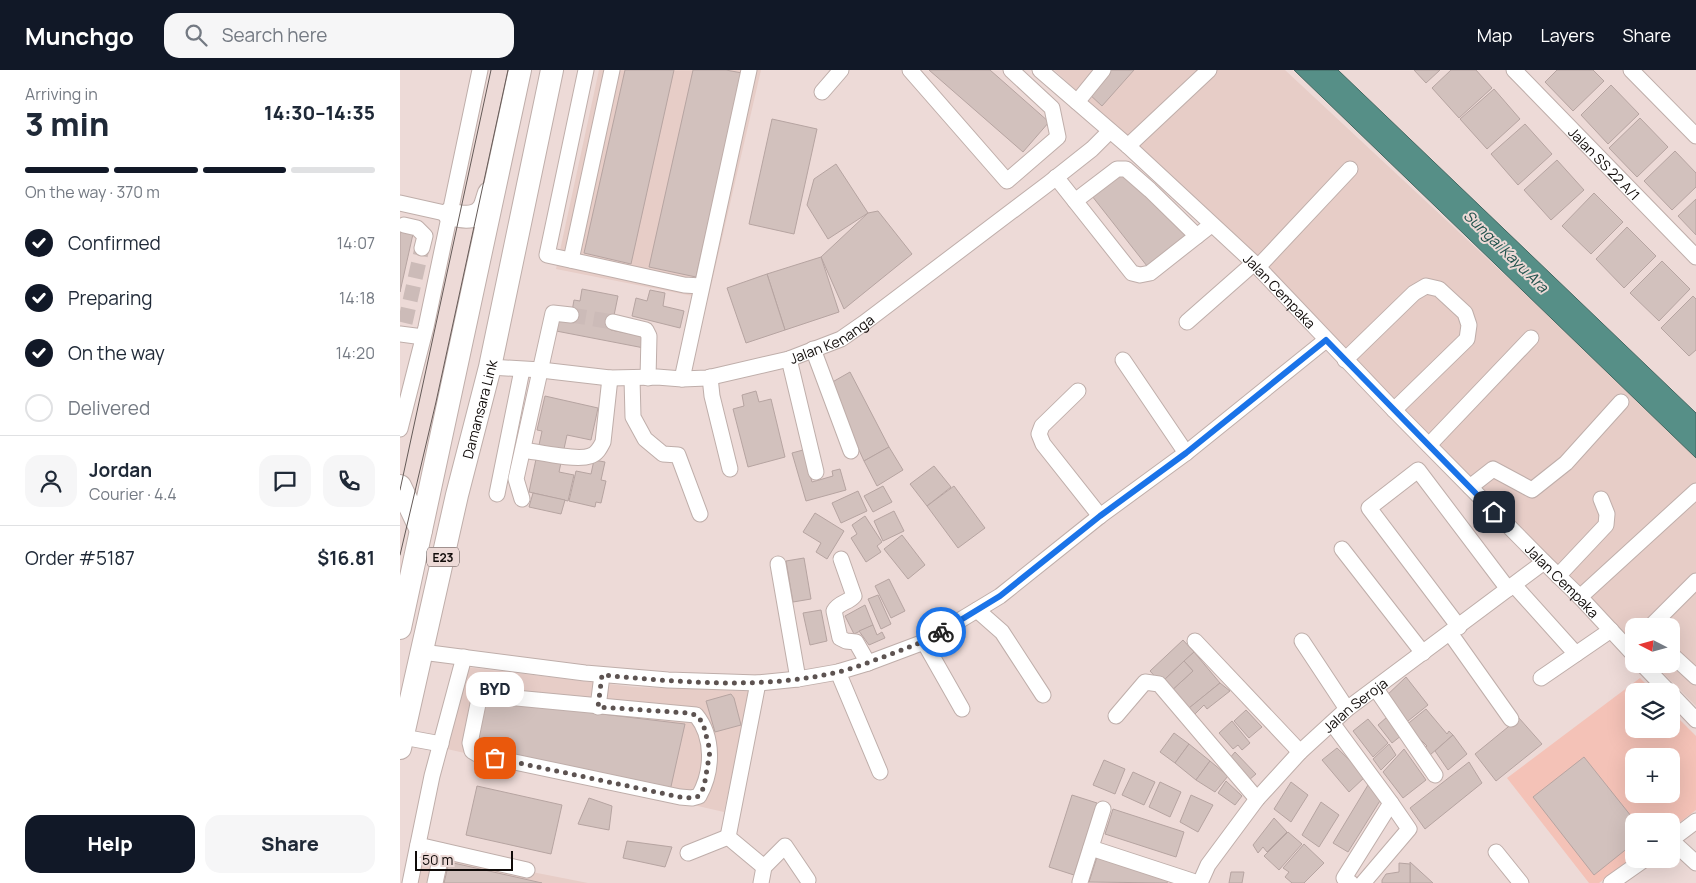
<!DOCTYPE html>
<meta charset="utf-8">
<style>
:root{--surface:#fff;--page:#f6f6f7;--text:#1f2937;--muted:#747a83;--line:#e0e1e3;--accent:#111827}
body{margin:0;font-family:Manrope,sans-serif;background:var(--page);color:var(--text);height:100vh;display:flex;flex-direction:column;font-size:19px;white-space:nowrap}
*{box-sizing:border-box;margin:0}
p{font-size:16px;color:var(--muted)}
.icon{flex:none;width:28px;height:28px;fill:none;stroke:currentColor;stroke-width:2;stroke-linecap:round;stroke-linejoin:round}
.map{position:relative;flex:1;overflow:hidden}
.details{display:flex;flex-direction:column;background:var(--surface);width:400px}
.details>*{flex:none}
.needle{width:32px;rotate:276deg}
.buttons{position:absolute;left:1225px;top:548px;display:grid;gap:10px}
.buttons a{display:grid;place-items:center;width:55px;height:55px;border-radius:10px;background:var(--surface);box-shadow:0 5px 20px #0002;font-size:25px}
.scale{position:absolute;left:15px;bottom:12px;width:98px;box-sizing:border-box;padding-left:5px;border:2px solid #100b09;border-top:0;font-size:14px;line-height:18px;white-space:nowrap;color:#100b09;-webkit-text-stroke:4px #eddad7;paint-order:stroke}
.pin{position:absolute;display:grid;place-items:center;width:42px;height:42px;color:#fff;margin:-21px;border-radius:10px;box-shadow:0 2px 8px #0006}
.courier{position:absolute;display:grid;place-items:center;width:50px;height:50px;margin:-25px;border:4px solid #1a73e8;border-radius:50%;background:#fff;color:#222;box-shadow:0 1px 6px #0007}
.bubble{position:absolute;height:35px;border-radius:15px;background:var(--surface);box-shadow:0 5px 20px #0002;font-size:16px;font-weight:800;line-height:35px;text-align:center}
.overview em{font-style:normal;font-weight:800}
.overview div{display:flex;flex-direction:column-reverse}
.overview{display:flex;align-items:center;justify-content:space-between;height:85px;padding:0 25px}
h1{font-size:32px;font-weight:800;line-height:38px}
.bar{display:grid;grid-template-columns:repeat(4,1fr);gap:8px 5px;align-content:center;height:60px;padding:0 25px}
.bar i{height:6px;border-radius:4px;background:var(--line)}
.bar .selected{background:var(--accent)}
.bar p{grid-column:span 4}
.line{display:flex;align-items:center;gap:12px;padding:0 25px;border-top:1px solid var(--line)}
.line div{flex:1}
.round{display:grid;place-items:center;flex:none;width:52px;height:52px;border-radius:15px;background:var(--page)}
ol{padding:0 25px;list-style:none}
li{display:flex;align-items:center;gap:15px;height:55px}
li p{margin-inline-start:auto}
li .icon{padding:5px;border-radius:50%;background:var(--accent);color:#fff;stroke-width:4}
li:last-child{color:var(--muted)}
li i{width:28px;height:28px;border:2px solid var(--line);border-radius:50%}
.action{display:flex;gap:10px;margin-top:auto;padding:10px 25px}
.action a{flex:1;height:58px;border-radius:15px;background:var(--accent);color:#fff;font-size:20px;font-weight:800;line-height:58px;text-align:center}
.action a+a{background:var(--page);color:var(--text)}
header{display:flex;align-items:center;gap:30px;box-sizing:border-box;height:70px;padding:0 25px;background:var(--accent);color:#fff}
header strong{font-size:24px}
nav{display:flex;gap:28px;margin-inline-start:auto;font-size:18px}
.search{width:350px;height:45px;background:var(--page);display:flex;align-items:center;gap:12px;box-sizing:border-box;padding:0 18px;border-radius:15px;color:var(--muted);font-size:19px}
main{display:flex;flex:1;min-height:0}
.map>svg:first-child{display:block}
.built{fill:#e7cdc7}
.green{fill:#f4c2b7;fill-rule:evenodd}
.water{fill:#568f87;stroke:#416761}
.building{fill:#d2c1bd;stroke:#b6a4a1}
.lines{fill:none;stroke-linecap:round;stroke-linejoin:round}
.minor-tunnel{stroke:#ccbbb8;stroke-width:15;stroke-dasharray:15 8;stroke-linecap:butt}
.minor-casing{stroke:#bfaeaa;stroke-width:17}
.highway-casing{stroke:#bfaeaa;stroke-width:24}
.minor{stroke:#fff;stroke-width:15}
.highway{stroke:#fff;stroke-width:22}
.tram{stroke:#645a57;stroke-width:1}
.done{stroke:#5d5351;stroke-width:5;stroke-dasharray:0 9}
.route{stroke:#1a73e8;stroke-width:6}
.labels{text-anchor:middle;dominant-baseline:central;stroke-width:4;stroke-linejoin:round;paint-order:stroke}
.shield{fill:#eddad7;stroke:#524947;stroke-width:1}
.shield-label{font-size:12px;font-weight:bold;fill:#100b09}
.street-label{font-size:14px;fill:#100b09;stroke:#eddad7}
.water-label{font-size:15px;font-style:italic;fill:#1f514b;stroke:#eddad7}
</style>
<header>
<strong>Munchgo</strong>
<div class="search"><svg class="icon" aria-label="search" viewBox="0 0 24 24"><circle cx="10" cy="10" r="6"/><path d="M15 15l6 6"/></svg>Search here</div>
<nav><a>Map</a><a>Layers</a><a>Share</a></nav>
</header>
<main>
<section class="details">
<div class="overview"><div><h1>3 min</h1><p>Arriving in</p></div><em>14:30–14:35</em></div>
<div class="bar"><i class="selected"></i><i class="selected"></i><i class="selected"></i><i></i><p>On the way · 370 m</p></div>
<ol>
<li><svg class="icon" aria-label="check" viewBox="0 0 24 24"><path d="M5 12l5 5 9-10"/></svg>Confirmed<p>14:07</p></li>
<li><svg class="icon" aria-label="check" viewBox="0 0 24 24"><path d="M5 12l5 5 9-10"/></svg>Preparing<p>14:18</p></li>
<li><svg class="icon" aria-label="check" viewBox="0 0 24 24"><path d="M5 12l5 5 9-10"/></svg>On the way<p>14:20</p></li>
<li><i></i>Delivered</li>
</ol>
<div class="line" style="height:90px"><a class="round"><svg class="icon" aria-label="person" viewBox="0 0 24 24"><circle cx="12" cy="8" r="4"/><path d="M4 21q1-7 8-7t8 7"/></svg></a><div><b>Jordan</b><p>Courier · 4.4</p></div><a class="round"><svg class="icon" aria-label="chat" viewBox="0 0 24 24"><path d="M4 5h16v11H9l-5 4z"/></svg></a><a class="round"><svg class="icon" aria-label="phone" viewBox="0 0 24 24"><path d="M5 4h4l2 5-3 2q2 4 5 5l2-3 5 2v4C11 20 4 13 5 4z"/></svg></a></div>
<div class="line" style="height:65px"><div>Order #5187</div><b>$16.81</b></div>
<div class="action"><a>Help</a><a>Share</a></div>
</section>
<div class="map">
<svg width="1296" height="813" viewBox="0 0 1296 813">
<rect width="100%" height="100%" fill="#eddad7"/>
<g class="built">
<path d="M199,0H361L308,229L156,199Z"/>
<path d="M654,0H885L1296,383V636L1254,594H1271V556H1234V573L852,183Z"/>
<path d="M66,597L234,617L350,621L324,742L47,679Z"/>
<path d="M21,780L188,813H14Z"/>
</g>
<path class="green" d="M1240,608L1253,621H1234V659H1271V641L1296,666V740L1271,759V751H1234V787L1199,813H1189L1107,708ZM1234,686H1271V724H1234Z"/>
<path class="water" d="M894,0H938L1296,343V388Z"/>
<g class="building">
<path d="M225,0H274L231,194L184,183Z"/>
<path d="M293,0H326L342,3L296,207L249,197Z"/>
<path d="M529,0H590L649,52L623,82Z"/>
<path d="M708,0H734L702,36L688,23Z"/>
<path d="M1014,0H1040L1026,13Z"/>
<path d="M1051,0H1076L1092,18L1059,48L1032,18Z"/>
<path d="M1157,0H1193L1204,11L1173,41L1145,12Z"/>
<path d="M1211,15L1239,44L1208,74L1181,45Z"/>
<path d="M1094,19L1120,49L1087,79L1060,49Z"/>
<path d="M1240,48L1268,77L1237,107L1209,78Z"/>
<path d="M372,49L417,59L394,164L349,154Z"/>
<path d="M1125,54L1152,84L1118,115L1091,84Z"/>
<path d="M1275,81L1296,103V117L1272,140L1244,111Z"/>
<path d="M1157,90L1184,120L1151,150L1124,120Z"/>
<path d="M436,94L468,143L428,169L407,135L414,109Z"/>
<path d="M721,103L788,164L747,196L692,126Z"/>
<path d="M1194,123L1223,152L1191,184L1162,156Z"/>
<path d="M1296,129V165L1278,146Z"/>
<path d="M478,141L512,184L444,239L421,187L468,143Z"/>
<path d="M1227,157L1256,186L1224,218L1196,189Z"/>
<path d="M0,161L13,164L0,222Z"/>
<path d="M421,187L439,242L385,260L367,204Z"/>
<path d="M1262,191L1290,219L1259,251L1230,223Z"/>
<path d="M367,204L385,260L346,273L327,218Z"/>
<path d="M182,219L218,226L211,260L246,267L244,278L151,260L154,244L171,247L174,230L180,231Z"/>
<path d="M250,220L265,223L263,236L284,241L280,258L232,246L236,228L247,231Z"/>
<path d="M1293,226L1296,229V280L1289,286L1261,258Z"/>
<path d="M450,302L489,377L464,391L429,314Z"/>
<path d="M356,321L359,332L371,329L385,387L348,397L333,339L344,336L342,325Z"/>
<path d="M145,326L198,338L191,370L167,365L159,402L174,405L168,431L129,422L142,361L137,360Z"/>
<path d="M489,377L503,400L477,416L464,391Z"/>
<path d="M403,380L412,412L433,406L432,401L440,399L446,420L406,431L392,383Z"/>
<path d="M194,390L205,392L201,410L206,411L201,433L196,432L195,437L169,431L176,401L191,404Z"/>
<path d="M534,396L551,417L527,436L510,414Z"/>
<path d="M483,416L492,432L473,442L464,426Z"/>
<path d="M554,416L585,458L558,478L527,436Z"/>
<path d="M458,421L467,441L441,453L432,433Z"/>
<path d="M133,423L165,430L161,444L129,437Z"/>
<path d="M494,441L504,461L483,471L474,451Z"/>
<path d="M415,443L444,461L427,489L416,482L421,473L403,462Z"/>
<path d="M465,446L482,472L477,476L481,482L466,492L451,468L457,464L452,455Z"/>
<path d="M502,465L525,495L508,509L484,479Z"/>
<path d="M404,488L411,529L393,532L386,491Z"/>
<path d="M489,509L505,541L491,548L475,516Z"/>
<path d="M478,525L491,554L481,559L468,529Z"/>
<path d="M465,535L473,555L454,564L445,546Z"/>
<path d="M421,540L427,571L410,575L403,543Z"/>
<path d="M473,555L477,565L482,562L485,568L469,575L459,561Z"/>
<path d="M783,570L794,582L761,613L750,601Z"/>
<path d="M794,582L820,613L788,639L770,622L793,601L784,591Z"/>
<path d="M784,591L793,601L770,622L761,613Z"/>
<path d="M1006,607L1028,635L1003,655L984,628Z"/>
<path d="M820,613L830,621L807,639L804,635L794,645L789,638Z"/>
<path d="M331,624L334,628L341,655L315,662L306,631Z"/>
<path d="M86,630L285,654L270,721L76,675Z"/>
<path d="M1026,639L1047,664L1049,661L1053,665L1030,685L1024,678L1027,676L1021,670L1019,672L1005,656Z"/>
<path d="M846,640L862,657L849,668L834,651Z"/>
<path d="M987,647L1002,665L992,673L978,655Z"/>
<path d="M1119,648L1142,674L1096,711L1075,684Z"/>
<path d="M968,649L988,673L973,687L953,661Z"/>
<path d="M832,651L850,673L842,680L838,675L833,679L819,663Z"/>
<path d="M774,663L789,674L775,693L760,682Z"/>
<path d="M1053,665L1067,684L1048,700L1035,681Z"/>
<path d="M789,674L810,691L796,710L775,693Z"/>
<path d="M989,674L996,685L981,700L973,689Z"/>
<path d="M937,678L966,706L949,722L922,690Z"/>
<path d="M1004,679L1026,710L1003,728L983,702Z"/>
<path d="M835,682L856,704L849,710L829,689Z"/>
<path d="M1184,687L1235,751L1234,773L1194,805L1133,727Z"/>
<path d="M704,690L725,699L715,724L693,715Z"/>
<path d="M810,691L828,706L815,722L796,710Z"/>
<path d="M1069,692L1082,713L1025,759L1010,738Z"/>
<path d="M733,702L755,712L744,735L722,725Z"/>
<path d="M826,711L842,726L835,735L818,723Z"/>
<path d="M760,712L781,722L770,747L749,737Z"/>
<path d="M891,712L908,725L891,752L874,739Z"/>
<path d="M968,715L983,726L948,782L933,773Z"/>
<path d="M77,716L162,735L151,784L66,765Z"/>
<path d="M672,725L697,733L674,805L649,797Z"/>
<path d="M791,725L813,735L798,762L780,752Z"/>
<path d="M189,728L212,736L209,760L178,754Z"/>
<path d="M921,732L939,745L919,777L902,765Z"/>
<path d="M713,739L784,762L776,787L705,764Z"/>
<path d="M874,748L887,762L867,782L863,777L858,783L853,775Z"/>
<path d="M888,762L902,774L879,800L864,786Z"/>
<path d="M227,771L272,777L265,797L223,788Z"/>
<path d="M904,774L924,793L904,813H892L885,807L889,802L883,798Z"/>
<path d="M697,787L768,810L767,813L689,812Z"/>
<path d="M49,792L142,813H44Z"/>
<path d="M1010,792L1033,813H1010Z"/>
<path d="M999,793L1010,794V813H982V810L986,804L999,802Z"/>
<path d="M831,802H844L842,813H829Z"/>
</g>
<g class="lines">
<g class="minor-tunnel">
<path d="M171,245L213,252"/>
<path d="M5,253L22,178"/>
</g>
<defs>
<g id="minor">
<path d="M186,0L147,185L284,215L301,216"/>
<path d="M510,0L607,111L658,67L652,38L611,0"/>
<path id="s1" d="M640,0L728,76L854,193L994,340L1144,492L1180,527L1234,585"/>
<path id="s2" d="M1114,0L1296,187"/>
<path d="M1231,0L1296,66"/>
<path d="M422,22L441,0"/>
<path d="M677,32L703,0"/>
<path d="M728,76L809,0"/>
<path d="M656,107L732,203L740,205L750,203L811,155"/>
<path d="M675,131L717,99H726L750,120L797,166"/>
<path d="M0,133L49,144"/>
<path d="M4,155L17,158L25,166L22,178"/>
<path d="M171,190L212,0"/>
<path d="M858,197L950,99"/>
<path d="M213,252L246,260L249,266L248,308"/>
<path d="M787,252L854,193"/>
<path d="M0,264L23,267"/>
<path d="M413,279L451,381"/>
<path d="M389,289L416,402"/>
<path d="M723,290L786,383"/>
<path d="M945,290L1014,223L1026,216L1039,219L1065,243L1069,255L1067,269L994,340"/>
<path id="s3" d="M90,297L141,300L210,308L257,307L282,309L307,308L389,289L441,269L464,253L649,113L692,79L710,61"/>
<path d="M310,307L312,326L330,399"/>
<path d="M232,308L233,347L245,369L263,384L278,385L300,444"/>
<path d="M282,309L349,0"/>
<path d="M678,321L642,356L639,364L643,374L700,446"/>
<path d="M0,359L26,257L80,0"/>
<path d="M1029,375L1131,268"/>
<path d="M123,380C138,382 176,391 190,386C197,384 200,378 203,372L210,308"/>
<path d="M1070,417L1093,399L1132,420L1166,393L1221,332"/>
<path d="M97,424L122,300"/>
<path d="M122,429L116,409L153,243L171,245"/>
<path d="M942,479L1023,583"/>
<path d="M441,489L454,526C448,533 439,532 434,541L440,568L446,571L456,572L468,593"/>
<path d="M378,494L398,609"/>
<path d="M1158,506L1206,455L1207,444L1201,429"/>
<path d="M1114,515L1176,584"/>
<path d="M1180,527L1296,421"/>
<path d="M577,540L602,562L643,625"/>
<path d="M1251,556L1296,511"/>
<path d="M1059,557L969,438L1018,400L1108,519"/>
<path d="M1050,563L1111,649"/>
<path d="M795,571L900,682"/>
<path d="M902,571L947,639"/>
<path d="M524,572L562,639"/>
<path d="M22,582L185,603L268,610L358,613L398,609L438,602L468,593L524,572L600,526L700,446L786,383L926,270"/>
<path d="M1271,584L1296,607"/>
<path d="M1242,594L1268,621"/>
<path d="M438,602L480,702"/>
<path d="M1141,608L1211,560"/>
<path d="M358,613L328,767L364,797"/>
<path d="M976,619L1035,705"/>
<path d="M1271,624L1296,650"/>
<path d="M85,625L296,645C314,667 313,701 299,726L292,728L280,727L77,684L72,681L70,673L79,629Z"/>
<path d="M198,637L202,605"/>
<path d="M716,646L745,612L759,614L857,729"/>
<path d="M932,653L991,733L1009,759L963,813"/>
<path d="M3,667L41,674"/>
<path d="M1271,770L1296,793"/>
<path d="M1271,770L1296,751"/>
<path d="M18,775L127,800"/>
<path d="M691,778L798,813"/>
<path d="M1096,782L1121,813"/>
<path d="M288,783L328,767"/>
<path d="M680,812L703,739"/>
<path d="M10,813L32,706L64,587"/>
<path d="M35,813L42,781"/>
<path d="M361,813L364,797L385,776L408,810"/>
<path id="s4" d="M800,813L808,795L857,729L900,682L947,639L1144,492"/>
<path d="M951,813L944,808L991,733"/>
<path d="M1211,813L1245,789"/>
</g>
<g id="highway">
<path d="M49,144C60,147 76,150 83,139C86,135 87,128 89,123"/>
<path d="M0,416L21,460"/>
<path d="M0,558L120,0"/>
<path id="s5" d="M0,678L57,425L90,297L152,0"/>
</g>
</defs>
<use href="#minor" class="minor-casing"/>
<use href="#highway" class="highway-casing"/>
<use href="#minor" class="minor"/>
<use href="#highway" class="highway"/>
<g class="tram">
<path d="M0,420L91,0"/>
<path d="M0,485L36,332L108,0"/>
</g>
</g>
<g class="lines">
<path class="done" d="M95,688L280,727L292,728L299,726L304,717L310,681L303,653L296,645L288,643L198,637L202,605C279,612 363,620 438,602C455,598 472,591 489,585C507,578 524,572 541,562"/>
<path class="route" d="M541,562L600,526L700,446L786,383L926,270L1094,442"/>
</g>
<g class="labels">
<rect class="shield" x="27" y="477.5" width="32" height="19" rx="4"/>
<g class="shield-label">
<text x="43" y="487">E23</text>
</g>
<g class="street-label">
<text stroke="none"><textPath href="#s2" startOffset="130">Jalan SS 22 A/1</textPath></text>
<text stroke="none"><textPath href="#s1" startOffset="326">Jalan Cempaka</textPath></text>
<text stroke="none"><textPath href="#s3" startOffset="349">Jalan Kenanga</textPath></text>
<text stroke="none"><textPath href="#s5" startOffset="348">Damansara Link</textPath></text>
<text stroke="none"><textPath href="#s1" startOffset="731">Jalan Cempaka</textPath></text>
<text stroke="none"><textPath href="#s4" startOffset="238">Jalan Seroja</textPath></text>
</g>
<g class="water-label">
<text transform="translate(1106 181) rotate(44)">Sungai Kayu Ara</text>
</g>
</g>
</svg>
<div class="buttons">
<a><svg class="needle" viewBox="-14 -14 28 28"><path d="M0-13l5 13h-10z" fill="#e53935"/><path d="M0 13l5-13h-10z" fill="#747a83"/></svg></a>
<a><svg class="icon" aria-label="layers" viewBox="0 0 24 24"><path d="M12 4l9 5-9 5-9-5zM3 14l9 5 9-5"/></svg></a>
<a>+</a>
<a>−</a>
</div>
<div class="scale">50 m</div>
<div class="pin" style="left:95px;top:688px;background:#ea580c"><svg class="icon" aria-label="bag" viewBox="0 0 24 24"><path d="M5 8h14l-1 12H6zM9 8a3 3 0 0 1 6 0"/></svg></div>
<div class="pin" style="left:1094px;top:442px;background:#1f2937"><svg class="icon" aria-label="home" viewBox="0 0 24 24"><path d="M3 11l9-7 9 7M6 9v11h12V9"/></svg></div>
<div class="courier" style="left:541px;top:562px"><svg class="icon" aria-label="bike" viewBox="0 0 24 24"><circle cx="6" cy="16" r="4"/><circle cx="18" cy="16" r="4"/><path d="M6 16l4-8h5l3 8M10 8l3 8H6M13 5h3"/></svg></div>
<div class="bubble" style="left:66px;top:602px;width:58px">BYD</div>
</div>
</main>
